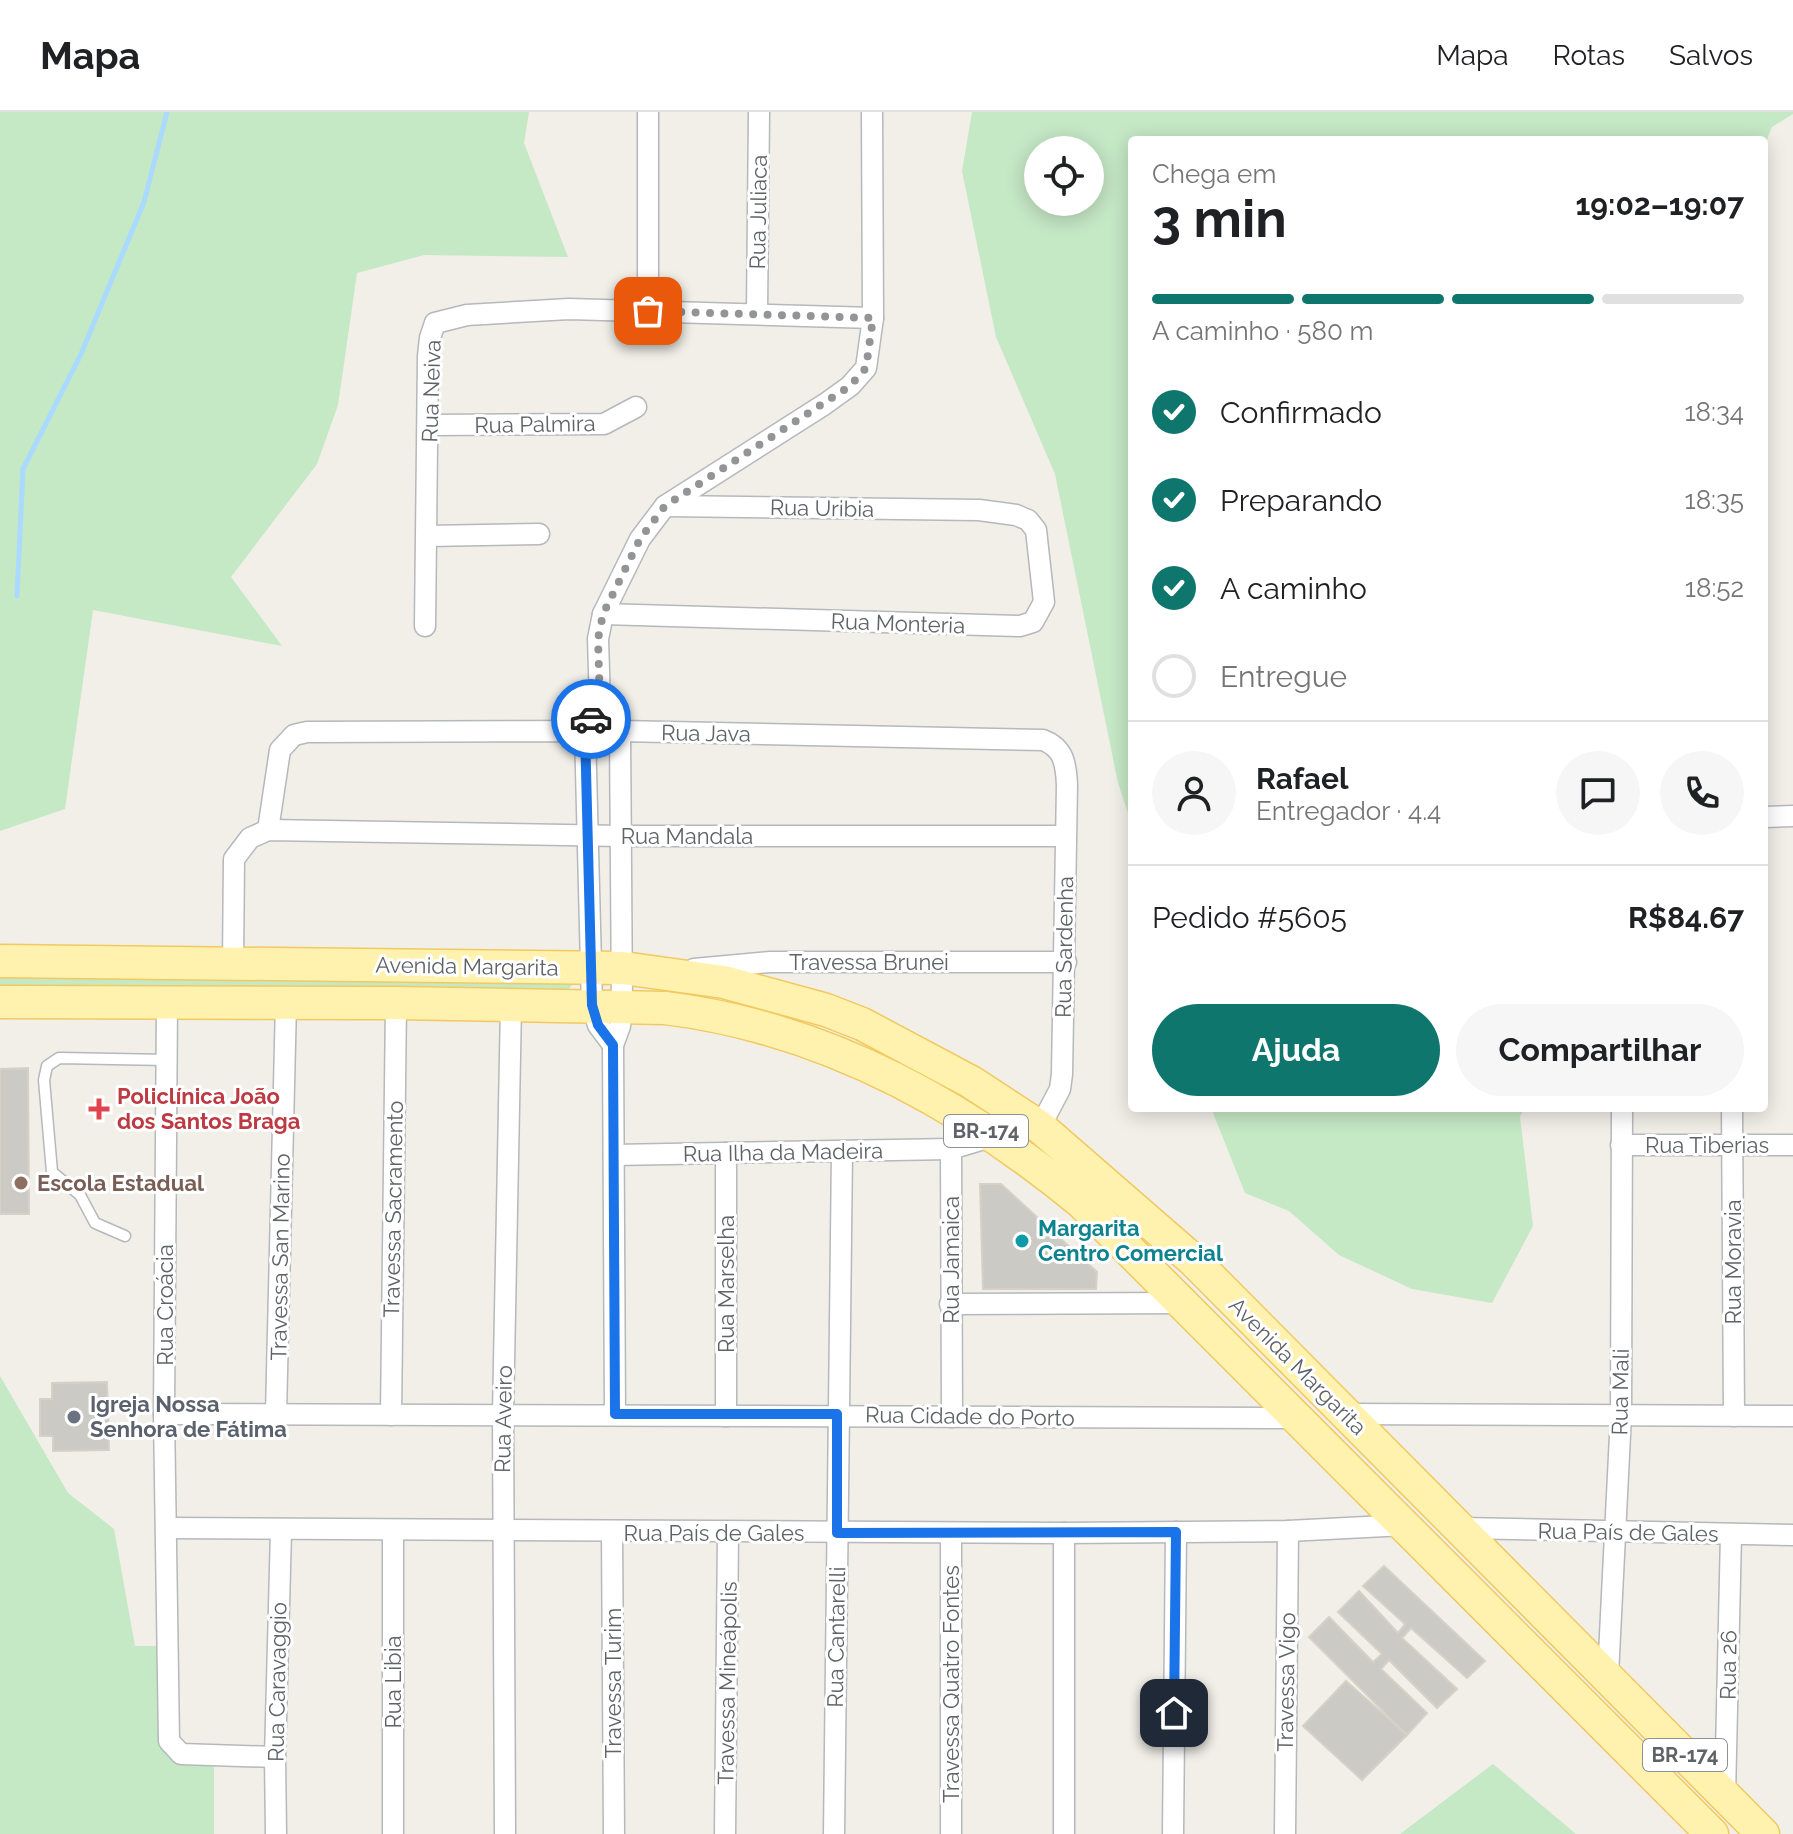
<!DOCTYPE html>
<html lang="pt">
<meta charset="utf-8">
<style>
:root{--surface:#fff;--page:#f6f6f6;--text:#202124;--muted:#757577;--line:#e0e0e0;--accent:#0f766e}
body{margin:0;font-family:Raleway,sans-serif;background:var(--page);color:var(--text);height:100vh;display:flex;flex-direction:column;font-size:30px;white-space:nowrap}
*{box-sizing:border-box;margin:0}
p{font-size:26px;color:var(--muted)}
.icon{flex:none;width:44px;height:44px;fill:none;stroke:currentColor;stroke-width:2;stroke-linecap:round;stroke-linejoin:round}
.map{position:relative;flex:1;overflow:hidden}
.details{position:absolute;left:1128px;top:24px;width:640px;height:976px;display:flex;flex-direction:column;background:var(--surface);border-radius:8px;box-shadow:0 4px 20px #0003}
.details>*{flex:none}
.fabs{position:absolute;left:1024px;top:24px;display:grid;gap:16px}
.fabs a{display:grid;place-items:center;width:80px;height:80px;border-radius:50%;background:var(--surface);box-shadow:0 4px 20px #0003;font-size:40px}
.pin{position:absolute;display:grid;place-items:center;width:68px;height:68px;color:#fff;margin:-34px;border-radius:16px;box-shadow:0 4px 12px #0006}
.courier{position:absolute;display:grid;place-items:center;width:80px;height:80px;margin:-40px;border:6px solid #1a73e8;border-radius:50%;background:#fff;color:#222;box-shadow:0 2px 10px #0007}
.head em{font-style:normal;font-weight:700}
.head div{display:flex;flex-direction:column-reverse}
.head{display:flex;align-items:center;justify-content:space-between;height:136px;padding:0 24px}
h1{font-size:52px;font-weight:700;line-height:60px}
.bar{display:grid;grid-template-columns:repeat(4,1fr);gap:12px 8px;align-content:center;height:96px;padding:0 24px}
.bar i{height:10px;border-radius:6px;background:var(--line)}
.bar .on{background:var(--accent)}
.bar p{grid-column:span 4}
.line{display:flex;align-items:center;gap:20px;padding:0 24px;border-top:2px solid var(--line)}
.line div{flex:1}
.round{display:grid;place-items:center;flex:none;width:84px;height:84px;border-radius:42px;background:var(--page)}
ol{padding:0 24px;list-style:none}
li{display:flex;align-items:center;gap:24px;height:88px}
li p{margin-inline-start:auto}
li .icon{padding:8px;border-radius:50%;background:var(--accent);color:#fff;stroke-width:4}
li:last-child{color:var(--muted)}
li i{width:44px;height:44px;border:4px solid var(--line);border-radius:50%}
.cta{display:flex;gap:16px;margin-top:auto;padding:16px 24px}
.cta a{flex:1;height:92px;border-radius:48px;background:var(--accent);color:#fff;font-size:32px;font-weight:700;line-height:92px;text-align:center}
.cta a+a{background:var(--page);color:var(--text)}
header{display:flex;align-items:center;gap:48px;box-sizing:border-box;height:112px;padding:0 40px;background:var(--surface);border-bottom:2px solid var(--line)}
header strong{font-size:38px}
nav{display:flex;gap:44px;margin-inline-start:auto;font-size:28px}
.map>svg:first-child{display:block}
.green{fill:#c5e8c5;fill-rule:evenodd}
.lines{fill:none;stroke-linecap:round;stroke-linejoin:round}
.stream{stroke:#aadaff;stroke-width:5}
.building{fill:#cccac5;stroke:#d6d1c6;stroke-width:2}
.lane-casing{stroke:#b5b8bc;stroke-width:13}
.street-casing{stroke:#b5b8bc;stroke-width:23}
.primary-casing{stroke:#f2c960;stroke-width:35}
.lane{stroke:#fff;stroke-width:10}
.street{stroke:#fff;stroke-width:20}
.primary{stroke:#fff2af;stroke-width:32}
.done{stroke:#929495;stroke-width:8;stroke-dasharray:0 14.4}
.route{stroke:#1a73e8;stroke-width:10}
.health-dot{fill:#e0444e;stroke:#fff;stroke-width:3}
.education-dot{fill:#8d6e63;stroke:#fff;stroke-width:3}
.culture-dot{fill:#0f9aa8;stroke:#fff;stroke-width:3}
.worship-dot{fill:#6b7280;stroke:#fff;stroke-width:3}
.labels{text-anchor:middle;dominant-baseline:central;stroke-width:6;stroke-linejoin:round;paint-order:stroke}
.shield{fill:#fff;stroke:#8f9295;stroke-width:2}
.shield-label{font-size:20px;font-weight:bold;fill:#5f6368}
.street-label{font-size:22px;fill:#5f6368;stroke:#fff}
.health-label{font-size:22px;font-weight:bold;fill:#be3a42;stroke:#fff;text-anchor:start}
.education-label{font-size:22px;font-weight:bold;fill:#785e54;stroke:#fff;text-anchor:start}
.culture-label{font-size:22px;font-weight:bold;fill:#0d838f;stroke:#fff;text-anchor:start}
.worship-label{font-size:22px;font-weight:bold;fill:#5b616d;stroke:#fff;text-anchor:start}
</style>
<header>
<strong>Mapa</strong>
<nav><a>Mapa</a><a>Rotas</a><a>Salvos</a></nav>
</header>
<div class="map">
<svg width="1793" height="1722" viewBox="0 0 1793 1722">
<rect width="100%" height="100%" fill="#f1efe8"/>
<g class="green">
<path d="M0,0H529L524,31L568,145L424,143L357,161L338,293L317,352L231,465L282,534L93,498L65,697L0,719Z"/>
<path d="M972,0H1793V2L1772,15L1764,35V28H1132V713L1118,671L1055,362L996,225L962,59ZM1038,38H1090V90H1038Z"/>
<path d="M0,858L573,871L569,877L0,874Z"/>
<path d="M1211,996H1524L1520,1005L1533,1114L1492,1191L1412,1177L1339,1143L1289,1099L1245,1081Z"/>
<path d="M0,1264L68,1381L114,1417L135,1534H158L161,1636L214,1655V1722H0Z"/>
<path d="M1493,1652L1576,1722H1400Z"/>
</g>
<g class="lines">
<path class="stream" d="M17,484L23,357L81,242L144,90L167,0"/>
</g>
<g class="building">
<path d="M28,956L29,1102H0V957Z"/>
<path d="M980,1072H1001L1097,1160L1096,1177H983Z"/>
<path d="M107,1270L109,1338L53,1339V1324H40V1287H52V1271Z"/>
<path d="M1384,1454L1485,1549L1467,1566L1411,1516L1402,1526L1457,1577L1437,1596L1389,1548L1381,1557L1427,1601L1407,1623L1309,1525L1329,1505L1373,1550L1382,1542L1338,1500L1359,1479L1398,1521L1405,1512L1363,1474Z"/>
<path d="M1346,1569L1407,1623L1362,1668L1303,1614Z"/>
</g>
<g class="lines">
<defs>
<path id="lane" d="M125,1124L95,1111L80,1083L52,1060L44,968L47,954L59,946L167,948"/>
<g id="street">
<path d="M648,0V199"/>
<path d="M757,201L759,0"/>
<path d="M429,313L604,312L636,295"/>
<path d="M427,424L539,422"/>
<path d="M603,502L1020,514L1033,510L1044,490L1036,418L1028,408L1016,403L979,398L665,394"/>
<path d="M425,514L428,244L430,226L435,211L467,203L569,197L873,206"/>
<path d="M614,610L620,619L622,893L620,914L613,933L615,1302"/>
<path d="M1764,705L1793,704"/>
<path d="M268,718L280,638L294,623L307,620L620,619L1043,628C1064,636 1066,652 1067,673L1062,962L1060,977L1040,1015"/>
<path d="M233,851L234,747L250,726L268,718L622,724H1065"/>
<path d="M694,857L770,850H1066"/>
<path d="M167,890L164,1302L169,1629L181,1642L275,1645"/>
<path d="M613,933L598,913L592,893L585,619L600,592L598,527L603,502L640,427L665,394L825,292L850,274L866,256L873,206L872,0"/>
<path d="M1732,996L1734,1304"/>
<path d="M1621,1033H1793"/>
<path d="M726,1041V1304"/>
<path d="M614,1043L951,1037"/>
<path d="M950,1192L1184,1191"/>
<path d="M164,1302L1296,1306"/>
<path d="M276,1302L286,891"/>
<path d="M1345,1302L1793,1304"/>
<path d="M391,1303L396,891"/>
<path d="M952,1305L951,1037L994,1024"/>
<path d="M167,1416L1064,1421L1288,1419L1405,1413"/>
<path d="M1462,1416L1793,1423"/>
<path d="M612,1421L614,1722"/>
<path d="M951,1421V1722"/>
<path d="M1608,1563L1621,1303L1622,996"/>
<path d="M1725,1684L1731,1422"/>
<path d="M276,1722L275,1645L281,1419"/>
<path d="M393,1722V1419"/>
<path d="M505,1722L503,1302L511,893"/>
<path d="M725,1722L728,1421"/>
<path d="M834,1722L842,1040"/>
<path d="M1064,1722V1421"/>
<path d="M1173,1722L1176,1420"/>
<path d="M1285,1722L1288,1419"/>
</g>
<g id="primary">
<path d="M0,849L623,856L724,870L826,898L862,912L971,970L1040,1015L1193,1148L1763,1722"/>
<path d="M0,890L396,891L665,896C821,915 961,991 1081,1090L1712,1722"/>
</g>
</defs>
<use href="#lane" class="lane-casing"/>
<use href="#street" class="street-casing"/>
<use href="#primary" class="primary-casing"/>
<use href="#lane" class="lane"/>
<use href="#street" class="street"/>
<use href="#primary" class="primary"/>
</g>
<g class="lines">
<path class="done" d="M591,607L600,592L598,527L603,502L640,427L665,394L850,274L866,256L873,206L648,199"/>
<path class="route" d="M591,607L585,619L592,893L598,913L613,933L615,1302H837V1421L1176,1420L1174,1601"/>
</g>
<path class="health-dot" d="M95 985h8v8h8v8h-8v8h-8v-8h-8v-8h8z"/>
<circle class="education-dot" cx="21" cy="1071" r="8"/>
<circle class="culture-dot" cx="1022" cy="1129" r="8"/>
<circle class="worship-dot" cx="74" cy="1305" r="8"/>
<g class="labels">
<g class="shield">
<rect x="944" y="1003" width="84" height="32" rx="6"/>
<rect x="1643" y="1627" width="84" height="32" rx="6"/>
</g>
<g class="shield-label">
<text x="986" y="1019">BR-174</text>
<text x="1685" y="1643">BR-174</text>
</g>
<g class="street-label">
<text transform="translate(758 100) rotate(-89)">Rua Juliaca</text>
<text transform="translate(431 279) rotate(-88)">Rua Neiva</text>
<text transform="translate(535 312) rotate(-1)">Rua Palmira</text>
<text transform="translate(822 396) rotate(1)">Rua Uribia</text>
<text transform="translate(898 511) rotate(2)">Rua Monteria</text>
<text transform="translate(706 621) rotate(1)">Rua Java</text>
<text x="687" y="724">Rua Mandala</text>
<text transform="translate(1064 835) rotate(-89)">Rua Sardenha</text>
<text x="869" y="850">Travessa Brunei</text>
<text transform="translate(467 854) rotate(1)">Avenida Margarita</text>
<text x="1707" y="1033">Rua Tiberias</text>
<text transform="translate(783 1040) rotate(-1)">Rua Ilha da Madeira</text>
<text transform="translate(393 1097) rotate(-89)">Travessa Sacramento</text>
<text transform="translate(280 1145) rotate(-89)">Travessa San Marino</text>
<text transform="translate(951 1148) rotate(-90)">Rua Jamaica</text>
<text transform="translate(1733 1150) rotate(-90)">Rua Moravia</text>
<text transform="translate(726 1172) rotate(-90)">Rua Marselha</text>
<text transform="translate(165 1193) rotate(-90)">Rua Croácia</text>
<text transform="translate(1298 1254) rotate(45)">Avenida Margarita</text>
<text transform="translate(1620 1280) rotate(-89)">Rua Mali</text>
<text transform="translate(970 1304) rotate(1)">Rua Cidade do Porto</text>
<text transform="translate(503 1307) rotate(-89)">Rua Aveiro</text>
<text transform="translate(1628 1420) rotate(1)">Rua País de Gales</text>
<text x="714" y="1421">Rua País de Gales</text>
<text transform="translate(836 1525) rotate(-89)">Rua Cantarelli</text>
<text transform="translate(1728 1553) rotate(-89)">Rua 26</text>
<text transform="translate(277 1570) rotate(-89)">Rua Caravaggio</text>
<text transform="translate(393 1570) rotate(-90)">Rua Libia</text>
<text transform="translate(1286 1570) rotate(-89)">Travessa Vigo</text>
<text transform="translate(613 1571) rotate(-90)">Travessa Turim</text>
<text transform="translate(727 1571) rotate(-89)">Travessa Mineápolis</text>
<text transform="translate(951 1572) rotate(-90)">Travessa Quatro Fontes</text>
</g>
<g class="health-label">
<text x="117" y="984">Policlínica João<tspan x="117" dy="25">dos Santos Braga</tspan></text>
</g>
<g class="education-label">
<text x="37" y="1071">Escola Estadual</text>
</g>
<g class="culture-label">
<text x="1038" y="1116">Margarita<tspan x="1038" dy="25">Centro Comercial</tspan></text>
</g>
<g class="worship-label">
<text x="90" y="1292">Igreja Nossa<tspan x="90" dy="25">Senhora de Fátima</tspan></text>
</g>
</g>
</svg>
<div class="fabs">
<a><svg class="icon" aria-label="locate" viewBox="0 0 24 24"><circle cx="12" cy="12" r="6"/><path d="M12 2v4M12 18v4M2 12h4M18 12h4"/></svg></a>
</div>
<div class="pin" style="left:648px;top:199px;background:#ea580c"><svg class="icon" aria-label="bag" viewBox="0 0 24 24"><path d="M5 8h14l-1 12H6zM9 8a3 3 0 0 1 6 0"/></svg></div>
<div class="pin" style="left:1174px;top:1601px;background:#1f2937"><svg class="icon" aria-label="home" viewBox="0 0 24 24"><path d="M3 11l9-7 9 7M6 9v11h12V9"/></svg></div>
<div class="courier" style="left:591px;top:607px"><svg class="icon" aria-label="car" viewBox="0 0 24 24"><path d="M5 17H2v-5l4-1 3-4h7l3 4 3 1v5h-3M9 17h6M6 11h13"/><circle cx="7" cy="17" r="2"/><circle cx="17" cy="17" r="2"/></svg></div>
<section class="details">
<div class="head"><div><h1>3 min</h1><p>Chega em</p></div><em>19:02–19:07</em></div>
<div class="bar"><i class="on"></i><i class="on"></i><i class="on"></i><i></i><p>A caminho · 580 m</p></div>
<ol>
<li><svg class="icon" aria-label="check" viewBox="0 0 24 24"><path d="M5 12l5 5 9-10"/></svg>Confirmado<p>18:34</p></li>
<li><svg class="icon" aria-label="check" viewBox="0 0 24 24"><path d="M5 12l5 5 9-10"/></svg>Preparando<p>18:35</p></li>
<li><svg class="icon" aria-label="check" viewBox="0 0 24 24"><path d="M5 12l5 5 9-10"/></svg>A caminho<p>18:52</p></li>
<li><i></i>Entregue</li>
</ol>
<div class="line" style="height:144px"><a class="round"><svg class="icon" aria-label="person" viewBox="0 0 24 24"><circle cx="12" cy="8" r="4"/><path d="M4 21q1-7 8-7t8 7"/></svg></a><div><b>Rafael</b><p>Entregador · 4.4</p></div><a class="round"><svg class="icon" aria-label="chat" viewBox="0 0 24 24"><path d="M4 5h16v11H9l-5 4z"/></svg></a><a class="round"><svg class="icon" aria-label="phone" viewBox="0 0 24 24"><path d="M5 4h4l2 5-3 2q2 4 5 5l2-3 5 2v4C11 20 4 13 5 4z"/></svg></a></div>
<div class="line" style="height:104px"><div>Pedido #5605</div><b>R$84.67</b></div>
<div class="cta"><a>Ajuda</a><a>Compartilhar</a></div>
</section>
</div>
